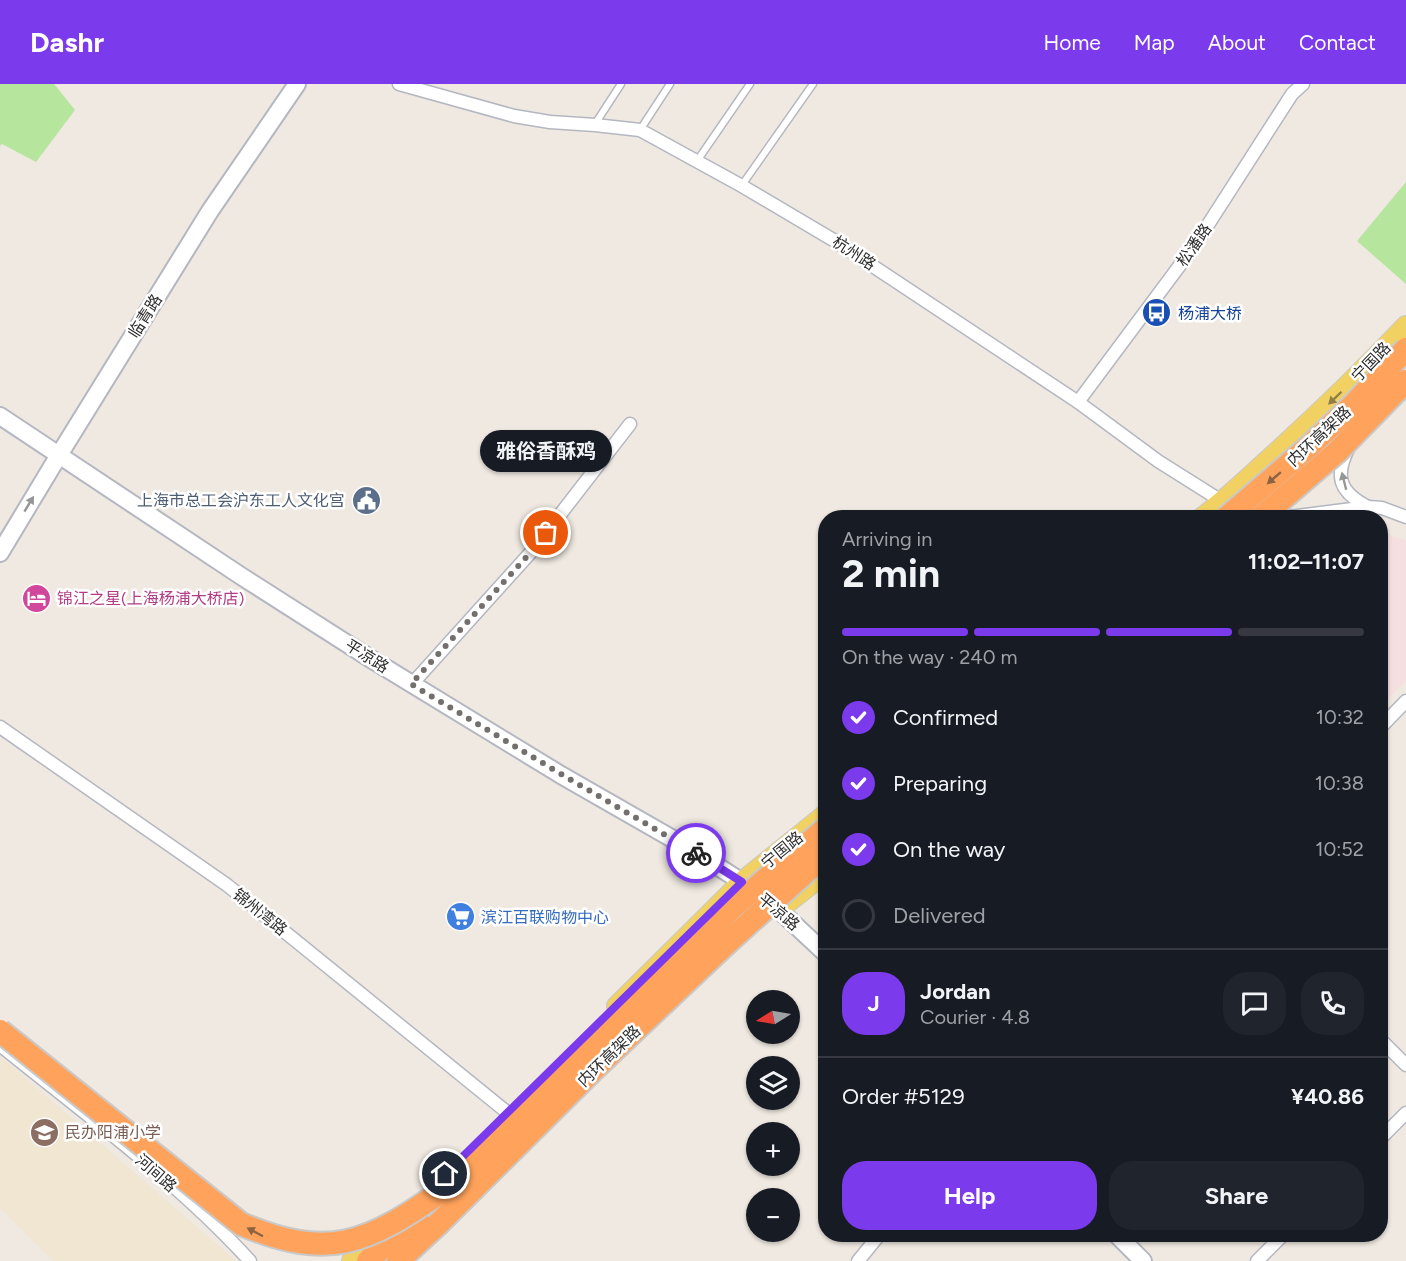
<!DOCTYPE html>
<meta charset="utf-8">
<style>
:root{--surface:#171b24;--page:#20242c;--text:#f1f3f6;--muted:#9ea1a6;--line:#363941;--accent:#7c3aed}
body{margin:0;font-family:Figtree,"Noto Sans SC",sans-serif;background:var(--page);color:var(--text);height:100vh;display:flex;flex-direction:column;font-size:22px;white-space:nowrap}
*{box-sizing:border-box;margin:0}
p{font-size:20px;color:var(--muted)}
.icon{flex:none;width:33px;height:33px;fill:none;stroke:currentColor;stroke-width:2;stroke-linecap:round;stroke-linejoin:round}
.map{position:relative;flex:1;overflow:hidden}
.details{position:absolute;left:818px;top:426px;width:570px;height:732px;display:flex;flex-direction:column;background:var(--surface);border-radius:24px;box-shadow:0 2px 4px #0004}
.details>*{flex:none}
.needle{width:39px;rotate:259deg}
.tools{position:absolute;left:746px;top:906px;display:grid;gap:12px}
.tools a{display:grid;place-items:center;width:54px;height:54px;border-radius:50%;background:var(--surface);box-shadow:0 2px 4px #0004;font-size:30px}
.pin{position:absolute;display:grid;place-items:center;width:51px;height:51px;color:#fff;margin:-26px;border:3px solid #fff;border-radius:50%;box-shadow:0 2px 6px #0007}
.courier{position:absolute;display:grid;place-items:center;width:60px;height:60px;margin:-30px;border:4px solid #7c3aed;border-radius:50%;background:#fff;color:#222;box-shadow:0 2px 8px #0007}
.bubble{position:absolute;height:42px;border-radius:21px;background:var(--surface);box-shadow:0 2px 4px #0004;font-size:20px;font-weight:700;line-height:42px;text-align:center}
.summary em{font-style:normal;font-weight:700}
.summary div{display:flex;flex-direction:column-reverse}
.summary{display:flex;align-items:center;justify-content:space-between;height:102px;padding:0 24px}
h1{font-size:39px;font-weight:700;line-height:45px}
.bar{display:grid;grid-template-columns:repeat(4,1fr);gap:9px 6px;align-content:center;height:72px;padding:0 24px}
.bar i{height:8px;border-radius:4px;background:var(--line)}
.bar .current{background:var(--accent)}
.bar p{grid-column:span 4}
.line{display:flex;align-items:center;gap:15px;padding:0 24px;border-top:2px solid var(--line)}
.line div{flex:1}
.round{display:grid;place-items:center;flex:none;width:63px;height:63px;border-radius:24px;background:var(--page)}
ol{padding:0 24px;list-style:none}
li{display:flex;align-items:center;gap:18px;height:66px}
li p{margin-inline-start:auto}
li .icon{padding:6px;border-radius:50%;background:var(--accent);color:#fff;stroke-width:4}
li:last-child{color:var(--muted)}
li i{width:33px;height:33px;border:3px solid var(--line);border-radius:50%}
.cta{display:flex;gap:12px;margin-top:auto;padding:12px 24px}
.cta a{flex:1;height:69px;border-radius:24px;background:var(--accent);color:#fff;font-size:24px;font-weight:700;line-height:69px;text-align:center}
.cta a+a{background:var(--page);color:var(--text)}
header{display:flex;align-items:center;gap:36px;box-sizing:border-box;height:84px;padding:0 30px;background:var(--accent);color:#fff}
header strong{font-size:28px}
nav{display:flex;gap:33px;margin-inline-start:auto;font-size:21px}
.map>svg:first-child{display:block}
.education{fill:#f0e6d1}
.medical{fill:#f5dfe0}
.green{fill:#b6e59e}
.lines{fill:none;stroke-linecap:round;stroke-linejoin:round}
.lane-casing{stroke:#b4b7c1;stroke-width:9}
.street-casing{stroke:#b4b7c1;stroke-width:15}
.secondary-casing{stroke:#b4b7c1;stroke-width:20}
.primary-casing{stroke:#c9c9c9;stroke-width:22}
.highway-casing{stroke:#c9c9c9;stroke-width:26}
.lane{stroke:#fff;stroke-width:6}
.street{stroke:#fff;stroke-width:12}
.secondary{stroke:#fff;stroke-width:16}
.primary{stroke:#f2d163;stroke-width:20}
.highway{stroke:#ffa35c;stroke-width:22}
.highway-bridge-casing{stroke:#c9c9c9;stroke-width:26;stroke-linecap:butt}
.highway-bridge{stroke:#ffa35c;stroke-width:22}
.oneway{fill:#908048}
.oneway2{fill:#8c6343}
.oneway3{fill:#969696}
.done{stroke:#726f6d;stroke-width:6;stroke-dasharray:0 10.8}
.route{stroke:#7c3aed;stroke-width:8}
.labels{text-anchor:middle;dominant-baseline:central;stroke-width:5;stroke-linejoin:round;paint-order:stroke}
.street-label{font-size:16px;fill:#2e2e2e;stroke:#fff}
.transit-label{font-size:16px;fill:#164399;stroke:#fff;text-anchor:start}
.service-label{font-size:16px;fill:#4e5e75;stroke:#fff;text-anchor:end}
.hotel-label{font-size:16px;fill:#b23c85;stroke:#fff;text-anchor:start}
.shop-label{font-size:16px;fill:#366cbe;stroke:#fff;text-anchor:start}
.education-label{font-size:16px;fill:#785e54;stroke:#fff;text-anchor:start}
</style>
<header>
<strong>Dashr</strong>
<nav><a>Home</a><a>Map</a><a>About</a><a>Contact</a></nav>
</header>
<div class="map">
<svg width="1406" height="1177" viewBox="0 0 1406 1177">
<rect width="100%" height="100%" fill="#efe9e1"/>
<path class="education" d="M0,972L236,1177H53L0,1124Z"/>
<path class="medical" d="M1380,449L1406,456V597L1380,623Z"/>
<g class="green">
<path d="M0,0H54L75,26L36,78L2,60L0,62Z"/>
<path d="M1406,98V200L1357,157Z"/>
</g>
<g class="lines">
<defs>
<g id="lane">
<path d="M595,40L621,0"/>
<path d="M640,46L670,0"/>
<path d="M697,77L750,0"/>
<path d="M742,101L813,0"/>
</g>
<g id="street">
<path d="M399,0L514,32L550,38L595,41L640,46L742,102L835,157L1078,318L1158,377L1223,418L1228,420"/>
<path d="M1078,318L1195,161L1292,10L1303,0"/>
<path d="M1349,363C1334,392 1339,408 1368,423"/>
<path d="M1281,434L1368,423L1382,424L1406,433"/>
<path d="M412,600L532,467L630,340"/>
<path d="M0,643L227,801L508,1029"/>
<path d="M1380,644L1406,617"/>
<path d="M1380,955L1406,981"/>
<path d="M0,961C85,1030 176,1096 250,1177"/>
<path d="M1380,1055L1406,1029"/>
<path d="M858,1177L880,1150"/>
<path d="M1257,1177L1284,1150"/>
</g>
<g id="secondary">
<path d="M0,332L241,492L371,575L561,691L692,766L742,798L778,825L825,869"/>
<path d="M0,469L59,371L210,127L297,0"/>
<path d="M1116,1150L1143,1177"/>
</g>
<g id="primary">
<path d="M1202,434C1229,413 1253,390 1278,367C1322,327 1365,285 1406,242"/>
<path d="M779,825L825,789"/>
<path d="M617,922L742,798L825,731"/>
<path d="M352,1177L378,1153"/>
</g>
<g id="highway">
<path d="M368,1177L419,1129"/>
<path d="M398,1177L437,1141"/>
</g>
</defs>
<use href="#lane" class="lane-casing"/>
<use href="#street" class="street-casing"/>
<use href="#secondary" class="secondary-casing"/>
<use href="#primary" class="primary-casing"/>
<use href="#highway" class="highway-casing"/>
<use href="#lane" class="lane"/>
<use href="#street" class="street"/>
<use href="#secondary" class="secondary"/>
<use href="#primary" class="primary"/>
<use href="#highway" class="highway"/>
<defs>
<g id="highway-bridge">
<path d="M1226,434L1312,360L1354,320L1406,265"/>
<path d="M1260,434L1337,368L1406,297"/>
<path d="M0,947L241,1140C329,1177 367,1160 442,1107L673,883L734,822L825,745"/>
<path d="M437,1141L594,985L728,858L808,786L825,773"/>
</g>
</defs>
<use href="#highway-bridge" class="highway-bridge-casing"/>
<use href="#highway-bridge" class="highway-bridge"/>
</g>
<defs><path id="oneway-solid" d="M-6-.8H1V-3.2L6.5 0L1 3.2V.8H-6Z" transform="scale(1.5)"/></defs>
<use class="oneway" href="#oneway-solid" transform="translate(1335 314) rotate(136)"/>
<g class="oneway2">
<use href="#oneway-solid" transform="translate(1274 394) rotate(139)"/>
<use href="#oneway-solid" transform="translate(255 1148) rotate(-152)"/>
</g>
<g class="oneway3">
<use href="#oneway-solid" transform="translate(1344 397) rotate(-104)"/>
<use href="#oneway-solid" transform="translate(29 420) rotate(-59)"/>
</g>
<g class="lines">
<path class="done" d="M546,449L532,467L411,600L561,690L696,769"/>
<path class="route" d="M445,1090L742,798L696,769"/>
</g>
<defs>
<symbol id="bus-disc" viewBox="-11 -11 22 22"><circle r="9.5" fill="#1a4fb4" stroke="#fff"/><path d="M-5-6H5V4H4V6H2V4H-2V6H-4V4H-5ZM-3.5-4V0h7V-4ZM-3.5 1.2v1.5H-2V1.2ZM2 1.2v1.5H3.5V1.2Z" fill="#fff"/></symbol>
<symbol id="civic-disc" viewBox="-11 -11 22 22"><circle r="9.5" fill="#5c6f8a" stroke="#fff"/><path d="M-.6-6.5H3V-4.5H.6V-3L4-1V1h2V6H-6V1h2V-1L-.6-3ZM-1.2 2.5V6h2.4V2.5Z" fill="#fff"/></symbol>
<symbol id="hotel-disc" viewBox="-11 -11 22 22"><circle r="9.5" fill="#d1479c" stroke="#fff"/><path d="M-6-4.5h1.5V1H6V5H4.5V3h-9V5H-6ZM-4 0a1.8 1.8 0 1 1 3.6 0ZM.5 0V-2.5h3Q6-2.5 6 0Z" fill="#fff"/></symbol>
<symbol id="supermarket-disc" viewBox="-11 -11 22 22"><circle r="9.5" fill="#3f7fe0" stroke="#fff"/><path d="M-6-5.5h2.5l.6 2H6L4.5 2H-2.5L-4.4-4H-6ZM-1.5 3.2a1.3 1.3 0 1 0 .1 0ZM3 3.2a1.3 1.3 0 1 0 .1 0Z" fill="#fff"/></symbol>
<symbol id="school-disc" viewBox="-11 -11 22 22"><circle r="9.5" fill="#8d6e63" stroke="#fff"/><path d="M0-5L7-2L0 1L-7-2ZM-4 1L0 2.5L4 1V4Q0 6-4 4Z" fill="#fff"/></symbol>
</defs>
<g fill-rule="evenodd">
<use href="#bus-disc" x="1140" y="212" width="33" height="33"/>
<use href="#civic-disc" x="350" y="400" width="33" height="33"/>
<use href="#hotel-disc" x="20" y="498" width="33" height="33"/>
<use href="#supermarket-disc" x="444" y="816" width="33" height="33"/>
<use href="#school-disc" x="28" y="1032" width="33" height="33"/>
</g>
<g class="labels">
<g class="street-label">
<text transform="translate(1194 161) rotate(-55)">松潘路</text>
<text transform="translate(854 169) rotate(33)">杭州路</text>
<text transform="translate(145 232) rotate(-58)">临青路</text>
<text transform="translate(1371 278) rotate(-46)">宁国路</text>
<text transform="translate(1319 352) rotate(-43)">内环高架路</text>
<text transform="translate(367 572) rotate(32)">平凉路</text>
<text transform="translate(782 766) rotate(-39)">宁国路</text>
<text transform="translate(260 828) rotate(39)">锦州湾路</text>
<text transform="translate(779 828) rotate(40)">平凉路</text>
<text transform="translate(609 972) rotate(-44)">内环高架路</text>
<text transform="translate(156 1089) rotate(41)">河间路</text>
</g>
<g class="transit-label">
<text x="1178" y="229">杨浦大桥</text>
</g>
<g class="service-label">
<text x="345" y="416">上海市总工会沪东工人文化宫</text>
</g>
<g class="hotel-label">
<text x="57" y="514">锦江之星(上海杨浦大桥店)</text>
</g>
<g class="shop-label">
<text x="481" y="833">滨江百联购物中心</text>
</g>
<g class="education-label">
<text x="65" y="1048">民办阳浦小学</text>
</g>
</g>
</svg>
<div class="tools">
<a><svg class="needle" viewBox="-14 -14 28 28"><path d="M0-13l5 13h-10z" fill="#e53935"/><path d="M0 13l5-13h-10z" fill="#9ea1a6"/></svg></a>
<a><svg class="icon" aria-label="layers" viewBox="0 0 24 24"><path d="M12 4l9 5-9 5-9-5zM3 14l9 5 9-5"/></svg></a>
<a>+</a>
<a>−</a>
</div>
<div class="pin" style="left:546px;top:449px;background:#ea580c"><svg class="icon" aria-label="bag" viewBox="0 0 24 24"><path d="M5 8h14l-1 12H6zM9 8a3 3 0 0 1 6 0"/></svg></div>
<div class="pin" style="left:445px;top:1090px;background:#1f2937"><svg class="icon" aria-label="home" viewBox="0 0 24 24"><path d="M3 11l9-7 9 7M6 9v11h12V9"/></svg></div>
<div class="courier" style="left:696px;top:769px"><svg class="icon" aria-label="bike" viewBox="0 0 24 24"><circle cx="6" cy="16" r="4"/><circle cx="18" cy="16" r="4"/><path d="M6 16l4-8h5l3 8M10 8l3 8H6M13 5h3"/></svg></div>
<div class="bubble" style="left:480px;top:346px;width:132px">雅俗香酥鸡</div>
<section class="details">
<div class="summary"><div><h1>2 min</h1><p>Arriving in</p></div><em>11:02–11:07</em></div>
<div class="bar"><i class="current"></i><i class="current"></i><i class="current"></i><i></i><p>On the way · 240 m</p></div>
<ol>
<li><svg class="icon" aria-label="check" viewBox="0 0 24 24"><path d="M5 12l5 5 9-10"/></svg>Confirmed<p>10:32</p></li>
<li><svg class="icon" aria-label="check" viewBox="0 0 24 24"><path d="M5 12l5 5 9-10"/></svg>Preparing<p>10:38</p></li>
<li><svg class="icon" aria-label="check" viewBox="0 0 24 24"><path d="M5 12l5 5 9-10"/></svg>On the way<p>10:52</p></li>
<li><i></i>Delivered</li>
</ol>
<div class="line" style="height:108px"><b class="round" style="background:var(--accent);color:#fff">J</b><div><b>Jordan</b><p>Courier · 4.8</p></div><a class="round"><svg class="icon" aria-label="chat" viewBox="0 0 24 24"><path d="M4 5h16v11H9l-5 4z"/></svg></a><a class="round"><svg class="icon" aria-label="phone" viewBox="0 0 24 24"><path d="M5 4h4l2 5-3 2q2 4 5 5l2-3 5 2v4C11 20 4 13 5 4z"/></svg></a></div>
<div class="line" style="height:78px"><div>Order #5129</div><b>¥40.86</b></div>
<div class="cta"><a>Help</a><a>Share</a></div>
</section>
</div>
